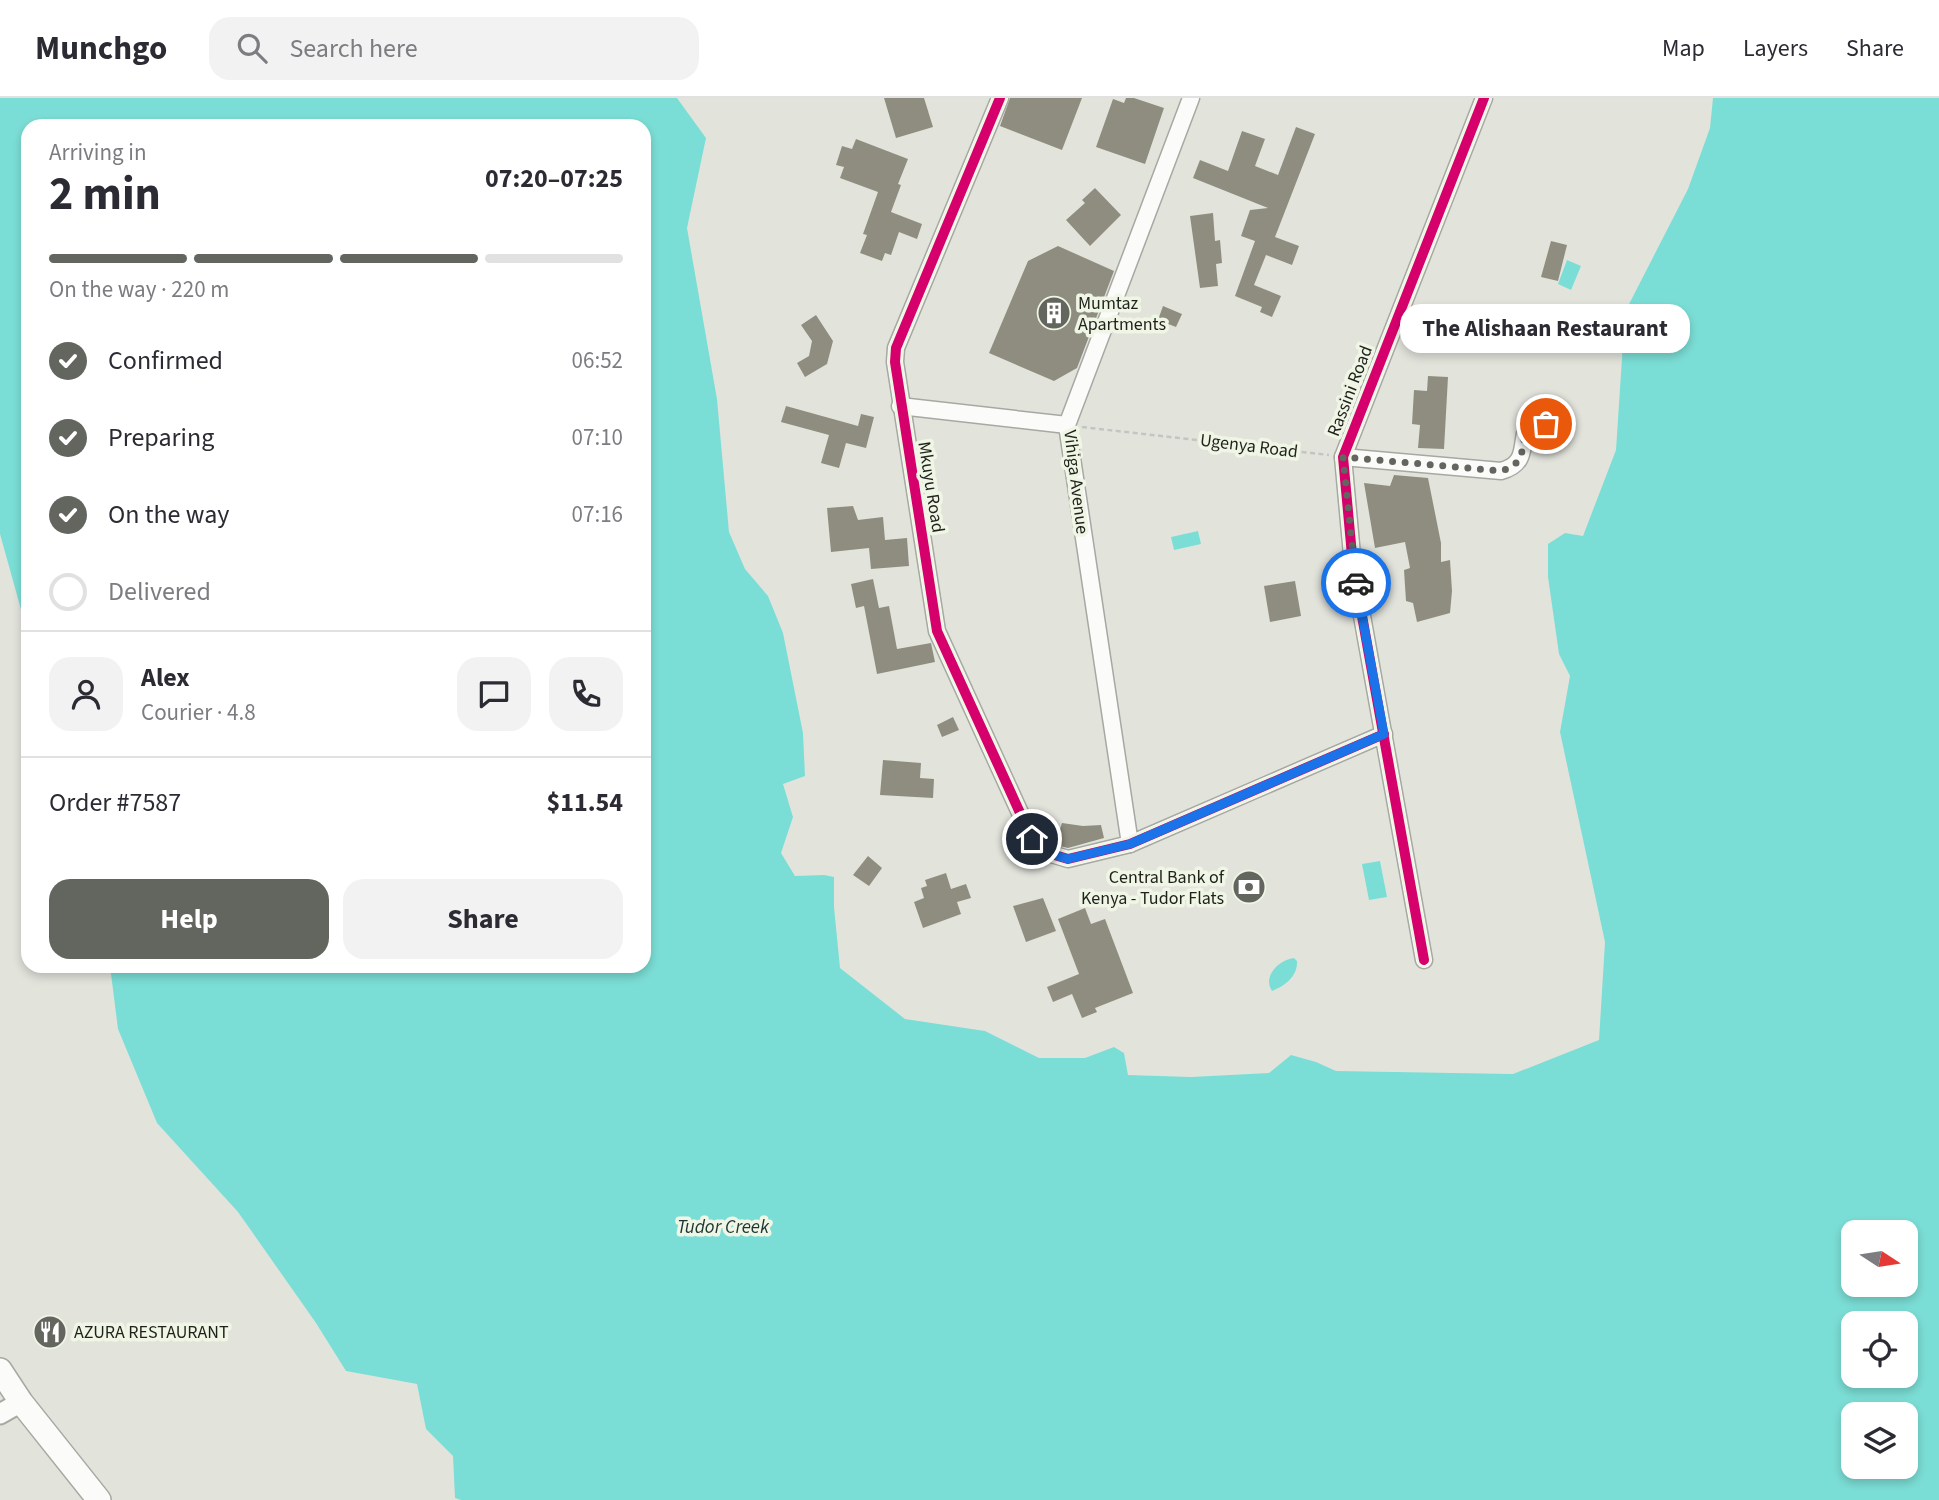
<!DOCTYPE html>
<meta charset="utf-8">
<style>
:root{--surface:#fff;--page:#f2f2f3;--text:#2b2b33;--muted:#7c7c81;--line:#e1e1e2;--accent:#63655f}
body{margin:0;font-family:"Source Sans 3",sans-serif;background:var(--page);color:var(--text);height:100vh;display:flex;flex-direction:column;font-size:26px;white-space:nowrap}
*{box-sizing:border-box;margin:0}
p{font-size:23px;color:var(--muted)}
.icon{flex:none;width:38px;height:38px;fill:none;stroke:currentColor;stroke-width:2;stroke-linecap:round;stroke-linejoin:round}
.map{position:relative;flex:1;overflow:hidden}
.side{position:absolute;left:21px;top:21px;width:630px;height:854px;display:flex;flex-direction:column;background:var(--surface);border-radius:21px;box-shadow:0 4px 10px #0003}
.side>*{flex:none}
.needle{width:46px;rotate:102deg}
.buttons{position:absolute;left:1841px;top:1122px;display:grid;gap:14px}
.buttons a{display:grid;place-items:center;width:77px;height:77px;border-radius:14px;background:var(--surface);box-shadow:0 4px 10px #0003;font-size:35px}
.pin{position:absolute;display:grid;place-items:center;width:60px;height:60px;color:#fff;margin:-30px;border:4px solid #fff;border-radius:50%;box-shadow:0 2px 7px #0007}
.courier{position:absolute;display:grid;place-items:center;width:70px;height:70px;margin:-35px;border:5px solid #1a73e8;border-radius:50%;background:#fff;color:#222;box-shadow:0 2px 9px #0007}
.bubble{position:absolute;height:49px;border-radius:21px;background:var(--surface);box-shadow:0 4px 10px #0003;font-size:23px;font-weight:700;line-height:49px;text-align:center}
.overview em{font-style:normal;font-weight:700}
.overview div{display:flex;flex-direction:column-reverse}
.overview{display:flex;align-items:center;justify-content:space-between;height:119px;padding:0 28px}
h1{font-size:46px;font-weight:700;line-height:52px}
.bar{display:grid;grid-template-columns:repeat(4,1fr);gap:10px 7px;align-content:center;height:84px;padding:0 28px}
.bar i{height:9px;border-radius:5px;background:var(--line)}
.bar .on{background:var(--accent)}
.bar p{grid-column:span 4}
.line{display:flex;align-items:center;gap:18px;padding:0 28px;border-top:2px solid var(--line)}
.line div{flex:1}
.round{display:grid;place-items:center;flex:none;width:74px;height:74px;border-radius:21px;background:var(--page)}
ol{padding:0 28px;list-style:none}
li{display:flex;align-items:center;gap:21px;height:77px}
li p{margin-inline-start:auto}
li .icon{padding:7px;border-radius:50%;background:var(--accent);color:#fff;stroke-width:4}
li:last-child{color:var(--muted)}
li i{width:38px;height:38px;border:4px solid var(--line);border-radius:50%}
.button{display:flex;gap:14px;margin-top:auto;padding:14px 28px}
.button a{flex:1;height:80px;border-radius:21px;background:var(--accent);color:#fff;font-size:28px;font-weight:700;line-height:80px;text-align:center}
.button a+a{background:var(--page);color:var(--text)}
header{display:flex;align-items:center;gap:42px;box-sizing:border-box;height:98px;padding:0 35px;background:var(--surface);border-bottom:2px solid var(--line)}
header strong{font-size:33px}
nav{display:flex;gap:38px;margin-inline-start:auto;font-size:24px}
.search{width:490px;height:63px;background:var(--page);display:flex;align-items:center;gap:18px;box-sizing:border-box;padding:0 24px;border-radius:21px;color:var(--muted);font-size:26px}
.map>svg:first-child{display:block}
.water{fill:#7bded6;fill-rule:evenodd}
.building{fill:#8f8d7f}
.lines{fill:none;stroke-linecap:round;stroke-linejoin:round}
.minor-casing{stroke:#a6a8a2;stroke-width:19}
.tertiary-casing{stroke:#a6a8a2;stroke-width:23}
.secondary-casing{stroke:#a6a8a2;stroke-width:26}
.path{stroke:#c4c5c2;stroke-width:2.5;stroke-dasharray:5 3.5;stroke-linecap:butt}
.minor{stroke:#fbfbfa;stroke-width:16}
.tertiary{stroke:#fbfbfa;stroke-width:19}
.secondary{stroke:#fbfbfa;stroke-width:23}
.cycleway-casing{stroke:#f0f6e6;stroke-width:15}
.cycleway{stroke:#d6006c;stroke-width:10}
.done{stroke:#63655f;stroke-width:7;stroke-dasharray:0 12.6}
.route{stroke:#1a73e8;stroke-width:9}
.labels{text-anchor:middle;dominant-baseline:central;stroke-width:7;stroke-linejoin:round;paint-order:stroke}
.poi-label{font-size:18px;fill:#1f211b;stroke:#f0f6e6;text-anchor:start}
.street-label{font-size:18px;fill:#1f211b;stroke:#f0f6e6}
.water-label{font-size:19px;font-style:italic;fill:#1d3533;stroke:#f0f6e6}
</style>
<header>
<strong>Munchgo</strong>
<div class="search"><svg class="icon" aria-label="search" viewBox="0 0 24 24"><circle cx="10" cy="10" r="6"/><path d="M15 15l6 6"/></svg>Search here</div>
<nav><a>Map</a><a>Layers</a><a>Share</a></nav>
</header>
<div class="map">
<svg width="1939" height="1402" viewBox="0 0 1939 1402">
<rect width="100%" height="100%" fill="#e2e4dc"/>
<g class="water">
<path d="M0,0H677L706,40L687,130L717,301L729,434L745,471L768,498L783,535L803,635L805,678L783,686L793,719L781,755L795,778L824,777L834,779V809L840,870L905,921L985,933L1039,960H1085L1114,949L1124,955L1128,977L1191,979L1269,975L1291,957L1316,964L1336,973L1513,976L1599,942L1605,844L1560,634L1570,578L1559,556L1548,479V446L1565,435L1583,438L1616,352L1625,214L1688,91L1710,30L1713,0H1939V1402H461L455,1400L453,1358L426,1331L417,1286L346,1273L316,1225L238,1114L157,1025L118,931L110,868H644V28H28V574L27,533L0,436ZM1853,1134H1906V1186H1853ZM1906,1225V1278H1853V1225ZM1906,1316V1368H1853V1316Z"/>
<path d="M1567,162L1581,168L1571,192L1558,186Z"/>
<path d="M1198,433L1201,446L1174,452L1171,439Z"/>
<path d="M1380,763L1387,799L1369,802L1362,766Z"/>
<path d="M1294,860L1297,863C1298,878 1285,888 1272,893C1262,878 1279,862 1294,860Z"/>
</g>
<g class="building">
<path d="M884,0H924L933,29L896,40Z"/>
<path d="M1010,0H1082L1062,52L1000,28Z"/>
<path d="M1126,0H1134L1164,10L1145,66L1096,49L1113,1L1124,5Z"/>
<path d="M1296,29L1315,36L1275,139L1299,148L1292,167L1266,157L1254,187L1281,198L1272,219L1260,214L1262,209L1235,198L1255,143L1241,138L1250,112L1268,110L1193,80L1200,62L1228,73L1242,33L1265,41L1255,68L1278,77Z"/>
<path d="M856,41L908,61L898,86L901,87L891,114L922,126L917,141L899,134L891,157L885,155L882,163L860,155L867,137L863,136L878,94L840,80L844,69L836,67L842,48L852,51Z"/>
<path d="M1095,90L1121,117L1090,148L1066,122L1085,105L1082,102Z"/>
<path d="M1213,115L1215,143L1220,142L1222,165L1216,166L1218,188L1200,190L1190,118Z"/>
<path d="M1551,143L1567,147L1558,183L1541,179Z"/>
<path d="M1058,148L1114,173L1077,270L1054,283L989,255L1028,163Z"/>
<path d="M1163,208L1182,216L1176,229L1158,222Z"/>
<path d="M816,217L833,243L827,266L805,279L797,265L809,258L812,243L801,227Z"/>
<path d="M1428,278L1448,279L1444,351L1418,350L1420,327L1412,326L1414,292L1427,293Z"/>
<path d="M786,308L858,328L861,316L874,319L866,350L846,345L839,370L821,365L829,337L781,324Z"/>
<path d="M1394,377L1428,380L1441,445V464L1450,462L1452,493L1450,515L1417,524L1413,505L1406,503L1404,472L1410,470L1405,444L1375,450L1364,385L1390,388Z"/>
<path d="M853,408L858,422L883,419L885,442L907,440L909,468L871,471L869,450L831,454L827,410Z"/>
<path d="M873,481L879,510L889,508L897,551L931,545L935,564L877,576L864,508L856,510L851,486Z"/>
<path d="M1295,483L1301,518L1270,524L1264,488Z"/>
<path d="M953,619L959,632L942,639L937,627Z"/>
<path d="M883,662L921,665L920,680L934,681L933,700L880,697Z"/>
<path d="M1062,725L1083,728L1101,727L1104,740L1068,750L1060,748L1055,746Z"/>
<path d="M868,758L882,770L869,788L853,777Z"/>
<path d="M946,775L951,791L966,786L971,800L957,804L961,816L923,830L914,804L924,800L921,790L927,788L925,782Z"/>
<path d="M1043,800L1056,833L1026,844L1013,808Z"/>
<path d="M1085,810L1091,826L1105,821L1133,895L1095,910L1097,914L1082,920L1072,896L1053,904L1047,889L1079,876L1058,821Z"/>
</g>
<g class="lines">
<defs>
<g id="minor">
<path d="M1000,0L896,250L895,264L937,533L1032,741L1048,755L1068,761L1130,746L1384,636"/>
<path d="M900,308L1067,327"/>
<path d="M1343,359L1501,373C1534,364 1515,338 1533,323L1546,326L1559,341"/>
<path d="M1130,746L1067,327L1191,0"/>
<path d="M1424,862L1353,468L1343,359L1484,0"/>
</g>
<path id="tertiary" d="M0,1316L21,1304"/>
<path id="secondary" d="M0,1272L21,1304L99,1402"/>
</defs>
<use href="#minor" class="minor-casing"/>
<use href="#tertiary" class="tertiary-casing"/>
<use href="#secondary" class="secondary-casing"/>
<path class="path" d="M1082,329L1329,357"/>
<use href="#minor" class="minor"/>
<use href="#tertiary" class="tertiary"/>
<use href="#secondary" class="secondary"/>
<defs>
<g id="cycleway">
<path d="M1000,0L896,250L895,264L937,533L1032,741L1048,755L1068,761L1130,746L1384,636"/>
<path d="M1424,862L1353,468L1343,359L1484,0"/>
</g>
</defs>
<use href="#cycleway" class="cycleway-casing"/>
<use href="#cycleway" class="cycleway"/>
</g>
<g class="lines">
<path class="done" d="M1356,485L1343,359L1501,373C1534,364 1515,338 1533,323L1546,326"/>
<path class="route" d="M1032,741L1048,755L1068,761L1130,746L1384,636L1356,485"/>
</g>
<defs>
<symbol id="building-disc" viewBox="-11 -11 22 22"><circle r="9.5" fill="#63655f" stroke="#f0f6e6"/><path d="M-4-6H4V6H1V3H-1V6H-4ZM-2.5-4.3h1.7v1.8h-1.7ZM.8-4.3h1.7v1.8H.8ZM-2.5-1h1.7V.8h-1.7ZM.8-1h1.7V.8H.8Z" fill="#fff"/></symbol>
<symbol id="bank-disc" viewBox="-11 -11 22 22"><circle r="9.5" fill="#63655f" stroke="#f0f6e6"/><path d="M-6-4H6V4H-6ZM0-2.3a2.3 2.3 0 1 0 0 4.6a2.3 2.3 0 1 0 0-4.6Z" fill="#fff"/></symbol>
<symbol id="restaurant-disc" viewBox="-11 -11 22 22"><circle r="9.5" fill="#63655f" stroke="#f0f6e6"/><path d="M-5-6h1v4h1v-4h1v4h1v-4h1v5L-1.5 .5V6h-2V.5L-5-1ZM5-6V6H3V1.5H1.5Q1.5-4 5-6Z" fill="#fff"/></symbol>
</defs>
<g fill-rule="evenodd">
<use href="#building-disc" x="1035" y="196" width="38" height="38"/>
<use href="#bank-disc" x="1230" y="770" width="38" height="38"/>
<use href="#restaurant-disc" x="31" y="1215" width="38" height="38"/>
</g>
<g class="labels">
<g class="poi-label">
<text x="1078" y="205">Mumtaz<tspan x="1078" dy="21">Apartments</tspan></text>
<text x="1224" y="779" text-anchor="end">Central Bank of<tspan x="1224" dy="21">Kenya - Tudor Flats</tspan></text>
<text x="74" y="1234">AZURA RESTAURANT</text>
</g>
<g class="street-label">
<text transform="translate(1350 293) rotate(-69)">Rassini Road</text>
<text transform="translate(1249 348) rotate(7)">Ugenya Road</text>
<text transform="translate(1076 384) rotate(83)">Vihiga Avenue</text>
<text transform="translate(931 389) rotate(81)">Mkuyu Road</text>
</g>
<g class="water-label">
<text x="723" y="1129">Tudor Creek</text>
</g>
</g>
</svg>
<div class="buttons">
<a><svg class="needle" viewBox="-14 -14 28 28"><path d="M0-13l5 13h-10z" fill="#e53935"/><path d="M0 13l5-13h-10z" fill="#7c7c81"/></svg></a>
<a><svg class="icon" aria-label="locate" viewBox="0 0 24 24"><circle cx="12" cy="12" r="6"/><path d="M12 2v4M12 18v4M2 12h4M18 12h4"/></svg></a>
<a><svg class="icon" aria-label="layers" viewBox="0 0 24 24"><path d="M12 4l9 5-9 5-9-5zM3 14l9 5 9-5"/></svg></a>
</div>
<div class="pin" style="left:1546px;top:326px;background:#ea580c"><svg class="icon" aria-label="bag" viewBox="0 0 24 24"><path d="M5 8h14l-1 12H6zM9 8a3 3 0 0 1 6 0"/></svg></div>
<div class="pin" style="left:1032px;top:741px;background:#1f2937"><svg class="icon" aria-label="home" viewBox="0 0 24 24"><path d="M3 11l9-7 9 7M6 9v11h12V9"/></svg></div>
<div class="courier" style="left:1356px;top:485px"><svg class="icon" aria-label="car" viewBox="0 0 24 24"><path d="M5 17H2v-5l4-1 3-4h7l3 4 3 1v5h-3M9 17h6M6 11h13"/><circle cx="7" cy="17" r="2"/><circle cx="17" cy="17" r="2"/></svg></div>
<div class="bubble" style="left:1400px;top:206px;width:290px">The Alishaan Restaurant</div>
<section class="side">
<div class="overview"><div><h1>2 min</h1><p>Arriving in</p></div><em>07:20–07:25</em></div>
<div class="bar"><i class="on"></i><i class="on"></i><i class="on"></i><i></i><p>On the way · 220 m</p></div>
<ol>
<li><svg class="icon" aria-label="check" viewBox="0 0 24 24"><path d="M5 12l5 5 9-10"/></svg>Confirmed<p>06:52</p></li>
<li><svg class="icon" aria-label="check" viewBox="0 0 24 24"><path d="M5 12l5 5 9-10"/></svg>Preparing<p>07:10</p></li>
<li><svg class="icon" aria-label="check" viewBox="0 0 24 24"><path d="M5 12l5 5 9-10"/></svg>On the way<p>07:16</p></li>
<li><i></i>Delivered</li>
</ol>
<div class="line" style="height:126px"><a class="round"><svg class="icon" aria-label="person" viewBox="0 0 24 24"><circle cx="12" cy="8" r="4"/><path d="M4 21q1-7 8-7t8 7"/></svg></a><div><b>Alex</b><p>Courier · 4.8</p></div><a class="round"><svg class="icon" aria-label="chat" viewBox="0 0 24 24"><path d="M4 5h16v11H9l-5 4z"/></svg></a><a class="round"><svg class="icon" aria-label="phone" viewBox="0 0 24 24"><path d="M5 4h4l2 5-3 2q2 4 5 5l2-3 5 2v4C11 20 4 13 5 4z"/></svg></a></div>
<div class="line" style="height:91px"><div>Order #7587</div><b>$11.54</b></div>
<div class="button"><a>Help</a><a>Share</a></div>
</section>
</div>
